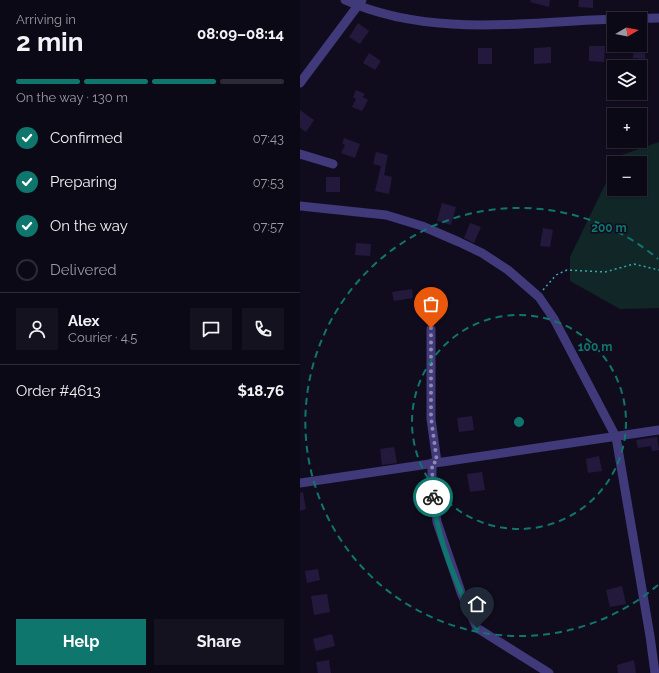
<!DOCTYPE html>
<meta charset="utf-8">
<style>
:root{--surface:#0c0916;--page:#15121f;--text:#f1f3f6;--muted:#9a9aa1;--line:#2c2a35;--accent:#0f766e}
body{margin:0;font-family:Raleway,sans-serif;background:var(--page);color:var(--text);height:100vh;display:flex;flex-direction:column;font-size:15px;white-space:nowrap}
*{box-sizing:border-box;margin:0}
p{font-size:13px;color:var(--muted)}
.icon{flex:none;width:22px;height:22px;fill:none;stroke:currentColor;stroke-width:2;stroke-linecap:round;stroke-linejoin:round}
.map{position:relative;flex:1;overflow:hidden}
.panel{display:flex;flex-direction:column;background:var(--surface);width:300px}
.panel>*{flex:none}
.needle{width:26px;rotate:81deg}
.buttons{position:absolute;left:307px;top:12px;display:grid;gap:8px}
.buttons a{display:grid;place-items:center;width:40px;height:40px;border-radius:0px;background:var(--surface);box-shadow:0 1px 3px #0004,0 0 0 1px var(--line);font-size:20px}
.pin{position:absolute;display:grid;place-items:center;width:34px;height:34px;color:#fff;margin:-41px -17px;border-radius:50% 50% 50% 0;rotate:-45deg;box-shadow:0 0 4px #0007}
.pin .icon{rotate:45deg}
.courier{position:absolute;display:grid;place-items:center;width:40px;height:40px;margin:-20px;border:3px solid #0f766e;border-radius:50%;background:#fff;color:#222;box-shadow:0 1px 5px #0007}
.head em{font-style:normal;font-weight:700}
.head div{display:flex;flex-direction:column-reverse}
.head{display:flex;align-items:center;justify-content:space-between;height:68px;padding:0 16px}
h1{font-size:26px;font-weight:700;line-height:30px}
.bar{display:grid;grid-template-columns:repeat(4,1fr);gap:6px 4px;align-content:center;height:48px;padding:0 16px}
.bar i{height:5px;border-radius:3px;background:var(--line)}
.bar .on{background:var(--accent)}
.bar p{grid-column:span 4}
.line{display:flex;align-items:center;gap:10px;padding:0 16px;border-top:1px solid var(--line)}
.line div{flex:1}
.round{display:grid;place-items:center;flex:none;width:42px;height:42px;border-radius:0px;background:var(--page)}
ol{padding:0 16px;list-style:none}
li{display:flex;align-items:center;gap:12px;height:44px}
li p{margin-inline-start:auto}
li .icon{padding:4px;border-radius:50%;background:var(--accent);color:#fff;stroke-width:4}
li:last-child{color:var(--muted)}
li i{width:22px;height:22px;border:2px solid var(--line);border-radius:50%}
.primary-button{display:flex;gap:8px;margin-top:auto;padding:8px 16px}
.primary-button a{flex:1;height:46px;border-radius:0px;background:var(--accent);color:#fff;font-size:16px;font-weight:700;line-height:46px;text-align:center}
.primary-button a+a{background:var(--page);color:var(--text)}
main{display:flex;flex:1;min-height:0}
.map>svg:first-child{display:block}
.green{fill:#102627}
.building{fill:#23193d}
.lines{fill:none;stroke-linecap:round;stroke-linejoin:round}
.path{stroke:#32aaaa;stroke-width:1.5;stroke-dasharray:2 3;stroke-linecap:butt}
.minor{stroke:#40397a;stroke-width:9}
.done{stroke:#8f88af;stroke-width:4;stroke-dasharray:0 7.2}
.route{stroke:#0f766e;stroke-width:5}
.ring{fill:none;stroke:#0f766e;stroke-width:2;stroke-dasharray:7 5}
.centre{fill:#0f766e;stroke:#100c1d;stroke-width:2}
.ring-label{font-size:12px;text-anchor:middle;font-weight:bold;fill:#0f766e;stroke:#100c1d;stroke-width:3;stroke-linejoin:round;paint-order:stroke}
</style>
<main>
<section class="panel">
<div class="head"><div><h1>2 min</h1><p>Arriving in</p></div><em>08:09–08:14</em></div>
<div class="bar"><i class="on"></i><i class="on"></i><i class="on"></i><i></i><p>On the way · 130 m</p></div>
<ol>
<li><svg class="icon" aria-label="check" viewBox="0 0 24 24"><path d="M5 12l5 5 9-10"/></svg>Confirmed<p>07:43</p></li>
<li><svg class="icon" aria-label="check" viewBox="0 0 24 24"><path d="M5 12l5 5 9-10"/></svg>Preparing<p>07:53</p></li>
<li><svg class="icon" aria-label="check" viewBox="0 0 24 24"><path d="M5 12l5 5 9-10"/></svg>On the way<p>07:57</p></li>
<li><i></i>Delivered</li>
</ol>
<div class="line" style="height:72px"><a class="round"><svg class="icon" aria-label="person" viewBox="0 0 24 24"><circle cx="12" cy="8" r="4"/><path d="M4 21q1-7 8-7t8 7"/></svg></a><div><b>Alex</b><p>Courier · 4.5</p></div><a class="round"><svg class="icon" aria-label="chat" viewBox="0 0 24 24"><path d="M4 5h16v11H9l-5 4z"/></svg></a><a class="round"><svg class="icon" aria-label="phone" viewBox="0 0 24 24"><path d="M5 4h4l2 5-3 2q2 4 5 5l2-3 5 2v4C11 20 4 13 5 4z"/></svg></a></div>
<div class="line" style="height:52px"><div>Order #4613</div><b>$18.76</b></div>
<div class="primary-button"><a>Help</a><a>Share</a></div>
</section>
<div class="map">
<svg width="359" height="673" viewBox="0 0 359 673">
<rect width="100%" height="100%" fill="#100c1d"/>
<path class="green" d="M359,142V308L320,309L270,281V257L314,166V189H340V163H316L319,156Z"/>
<g class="building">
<path d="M231,0H250L249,7L230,2Z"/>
<path d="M279,0H293V8L278,7Z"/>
<path d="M58,23L69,31L60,44L49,37Z"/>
<path d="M334,45L345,46V59L333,58Z"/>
<path d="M289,46H305L304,62L289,61Z"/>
<path d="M251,47V63L234,64V48Z"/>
<rect x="178" y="48" width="14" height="16"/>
<path d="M69,53L81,61L75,70L63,63Z"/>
<path d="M56,90L65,94L63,97L68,100L62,111L52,107L56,99L53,97Z"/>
<path d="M0,110L14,120L6,132L0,128Z"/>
<path d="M44,138L60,144L55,158L41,153L45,145L42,143Z"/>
<path d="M76,152L88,155L84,175L92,177L89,194L75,191L81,166L73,164Z"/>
<rect x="26" y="177" width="14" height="15"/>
<path d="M142,203L156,207L151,225L137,221Z"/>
<path d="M170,223L181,227L174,243L164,238Z"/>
<path d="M243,228L253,230L250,247L240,246Z"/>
<path d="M56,243L71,244L70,256L55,255Z"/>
<path d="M112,289L113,298L94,301L92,292Z"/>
<path d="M172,416L174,430L159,432L157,418Z"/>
<path d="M357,437L359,450L352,451L351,446L338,448L336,440Z"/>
<path d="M94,447L97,463L82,465L80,449Z"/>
<path d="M299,456L302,471L288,473L286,459Z"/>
<path d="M182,472L185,490L170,492L167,474Z"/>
<path d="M3,492L6,509L0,511V493Z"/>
<path d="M18,569L20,580L7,583L5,571Z"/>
<path d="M322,586L326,604L310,607L306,590Z"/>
<path d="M27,594L30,612L14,615L11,596Z"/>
<path d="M32,634L35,646L16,651L13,639Z"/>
<path d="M29,660L31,673H18L16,662Z"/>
<path d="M334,660L336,673H318L317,665Z"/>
</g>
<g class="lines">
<path class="path" d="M243,290L256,275L267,270L305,272L334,264L359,270"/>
<g class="minor">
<path d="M45,0C129,38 225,22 314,19"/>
<path d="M318,19L359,18"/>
<path d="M0,83L62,0"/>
<path d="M0,154L33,164"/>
<path d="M0,206L86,215L122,226L159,242L182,253L208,270L239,297L254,319L316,437L350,636L355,673"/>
<path d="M131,329V419L137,462"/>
<path d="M132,463V485L137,522L162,595L177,628L249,673"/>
<path d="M0,483L359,430"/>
</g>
</g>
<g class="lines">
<path class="done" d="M131,328V418L137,462L132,463L133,497"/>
<path class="route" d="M133,497C137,541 159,588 177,628"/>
</g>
<g class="ring">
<circle cx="219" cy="422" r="107"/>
<path d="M358 585A214 214 0 1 1 358 259"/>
</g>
<circle cx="219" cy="422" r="6" class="centre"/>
<g class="ring-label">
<text x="309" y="232">200 m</text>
<text x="295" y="351">100 m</text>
</g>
</svg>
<div class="buttons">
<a><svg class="needle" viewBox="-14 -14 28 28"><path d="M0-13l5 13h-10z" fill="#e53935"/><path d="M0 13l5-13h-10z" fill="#9a9aa1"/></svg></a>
<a><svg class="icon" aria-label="layers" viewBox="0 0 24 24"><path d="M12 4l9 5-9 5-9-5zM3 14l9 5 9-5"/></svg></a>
<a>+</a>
<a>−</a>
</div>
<div class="pin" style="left:131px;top:328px;background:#ea580c"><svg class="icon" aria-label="bag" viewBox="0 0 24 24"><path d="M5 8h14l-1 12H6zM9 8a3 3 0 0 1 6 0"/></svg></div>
<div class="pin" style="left:177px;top:628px;background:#1f2937"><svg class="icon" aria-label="home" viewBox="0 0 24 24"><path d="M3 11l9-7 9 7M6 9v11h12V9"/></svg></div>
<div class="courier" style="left:133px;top:497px"><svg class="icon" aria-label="bike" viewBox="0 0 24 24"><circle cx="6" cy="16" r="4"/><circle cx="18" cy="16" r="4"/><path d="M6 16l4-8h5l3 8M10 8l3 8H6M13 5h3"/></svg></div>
</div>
</main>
